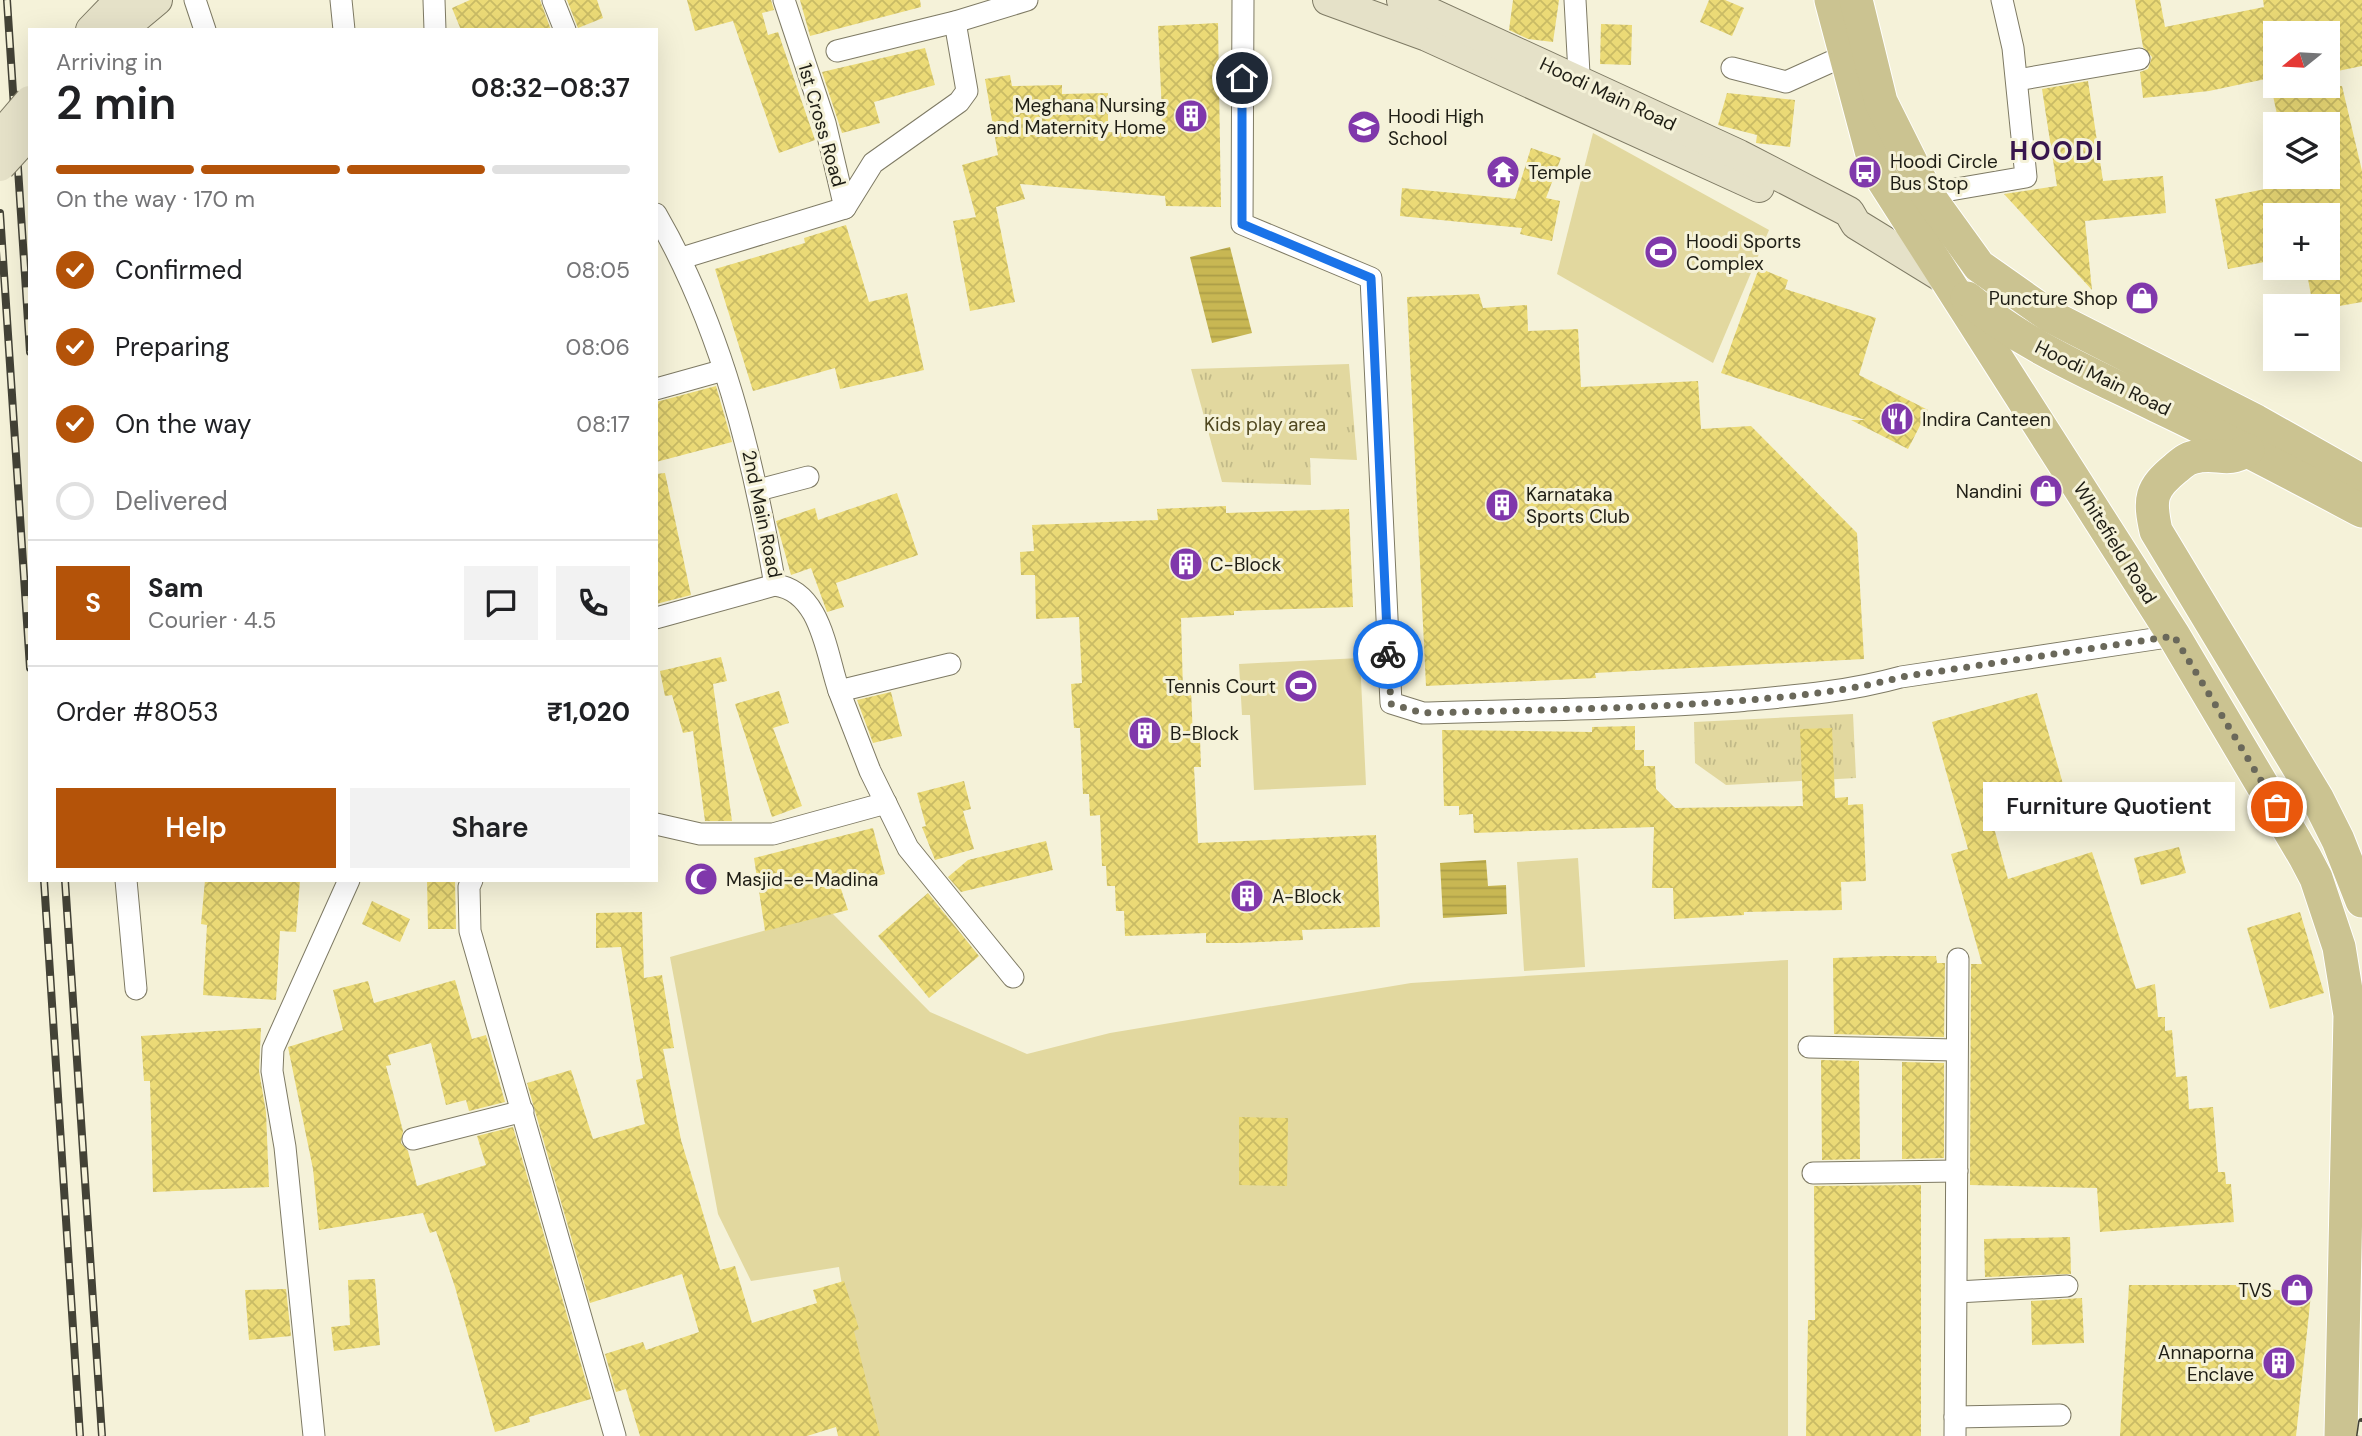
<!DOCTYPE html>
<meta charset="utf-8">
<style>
:root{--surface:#fff;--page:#f2f2f2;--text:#202124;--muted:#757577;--line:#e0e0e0;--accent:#b45309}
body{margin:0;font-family:"DM Sans",sans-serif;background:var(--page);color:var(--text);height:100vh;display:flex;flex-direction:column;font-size:26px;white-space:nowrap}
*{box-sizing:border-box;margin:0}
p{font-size:23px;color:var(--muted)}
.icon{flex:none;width:38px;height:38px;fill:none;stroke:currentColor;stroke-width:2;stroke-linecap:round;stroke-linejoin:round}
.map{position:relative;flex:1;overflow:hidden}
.sheet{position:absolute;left:28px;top:28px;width:630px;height:854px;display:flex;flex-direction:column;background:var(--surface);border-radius:0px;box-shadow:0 7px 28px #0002}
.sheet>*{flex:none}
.needle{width:46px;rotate:252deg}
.controls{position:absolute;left:2263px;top:21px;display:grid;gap:14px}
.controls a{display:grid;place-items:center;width:77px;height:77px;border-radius:0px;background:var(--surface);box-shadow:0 7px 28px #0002;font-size:35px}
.pin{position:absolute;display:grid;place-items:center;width:60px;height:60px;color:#fff;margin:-30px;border:4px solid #fff;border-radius:50%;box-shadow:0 2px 7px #0007}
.courier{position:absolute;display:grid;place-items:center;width:70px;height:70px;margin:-35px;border:5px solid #1a73e8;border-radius:50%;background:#fff;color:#222;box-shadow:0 2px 9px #0007}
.bubble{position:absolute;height:49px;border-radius:0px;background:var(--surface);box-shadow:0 7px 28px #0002;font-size:23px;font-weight:600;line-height:49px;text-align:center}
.overview em{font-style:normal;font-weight:600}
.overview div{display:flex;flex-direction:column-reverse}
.overview{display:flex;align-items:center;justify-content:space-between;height:119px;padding:0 28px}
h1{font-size:46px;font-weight:600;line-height:52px}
.bar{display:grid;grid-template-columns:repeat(4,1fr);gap:10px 7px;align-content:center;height:84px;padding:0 28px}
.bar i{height:9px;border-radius:5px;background:var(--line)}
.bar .on{background:var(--accent)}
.bar p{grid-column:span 4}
.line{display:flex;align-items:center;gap:18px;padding:0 28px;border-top:2px solid var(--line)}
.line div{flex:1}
.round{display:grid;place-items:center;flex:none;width:74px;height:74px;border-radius:0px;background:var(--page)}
ol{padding:0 28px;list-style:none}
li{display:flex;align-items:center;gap:21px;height:77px}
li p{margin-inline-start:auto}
li .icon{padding:7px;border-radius:50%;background:var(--accent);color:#fff;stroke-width:4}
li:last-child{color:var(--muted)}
li i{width:38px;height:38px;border:4px solid var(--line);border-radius:50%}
.button{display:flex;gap:14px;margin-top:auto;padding:14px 28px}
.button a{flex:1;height:80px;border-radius:0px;background:var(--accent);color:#fff;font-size:28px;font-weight:600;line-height:80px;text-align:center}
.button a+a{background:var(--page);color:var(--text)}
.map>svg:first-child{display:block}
.grass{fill:#e2d89f}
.park{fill:url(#park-tufts)}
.water{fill:url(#water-rules)}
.building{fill:url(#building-cross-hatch)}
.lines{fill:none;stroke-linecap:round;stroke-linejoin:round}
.minor-casing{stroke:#7e7a64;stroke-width:23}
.secondary-casing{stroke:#7e7a64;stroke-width:32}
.primary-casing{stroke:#fff;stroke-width:35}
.minor{stroke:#fff;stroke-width:21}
.secondary{stroke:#e5e1c8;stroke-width:30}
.primary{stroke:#cbc391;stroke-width:33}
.rail-casing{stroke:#434236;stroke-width:8}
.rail{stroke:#f5f2d9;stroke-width:5;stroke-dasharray:16;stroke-linecap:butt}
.secondary-bridge-casing{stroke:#7e7a64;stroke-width:32;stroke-linecap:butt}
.secondary-bridge{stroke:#e5e1c8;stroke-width:30}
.done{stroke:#6a685a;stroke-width:7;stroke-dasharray:0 12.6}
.route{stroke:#1a73e8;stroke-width:9}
.labels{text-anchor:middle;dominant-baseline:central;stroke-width:6;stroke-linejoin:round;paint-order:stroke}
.street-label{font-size:19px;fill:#1f1e15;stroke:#f5f2d9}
.poi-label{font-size:19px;fill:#1f1e15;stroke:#f5f2d9;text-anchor:start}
.park-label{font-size:19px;fill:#4f471e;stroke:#f5f2d9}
.district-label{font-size:26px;font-weight:bold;letter-spacing:2px;fill:#38164e;stroke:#f5f2d9}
</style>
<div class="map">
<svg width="2362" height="1436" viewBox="0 0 2362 1436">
<defs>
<pattern id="park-tufts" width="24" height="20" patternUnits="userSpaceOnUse" patternTransform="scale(1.75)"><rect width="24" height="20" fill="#e2d89f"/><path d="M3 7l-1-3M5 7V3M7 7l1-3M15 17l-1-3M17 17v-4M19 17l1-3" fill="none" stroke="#c1b988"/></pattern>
<pattern id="water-rules" width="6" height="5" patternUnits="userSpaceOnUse" patternTransform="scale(1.75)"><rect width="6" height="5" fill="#c8b753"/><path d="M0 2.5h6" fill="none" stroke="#ab9d47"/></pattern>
<pattern id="building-cross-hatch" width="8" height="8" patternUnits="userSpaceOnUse" patternTransform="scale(1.75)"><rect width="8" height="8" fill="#ebda76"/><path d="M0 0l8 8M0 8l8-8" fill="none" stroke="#c9bb65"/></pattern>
</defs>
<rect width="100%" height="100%" fill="#f5f2d9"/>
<g class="grass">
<path d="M1593,133L1769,230L1713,363L1557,274Z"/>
<path d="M1360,658L1366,785L1254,790L1250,715H1242L1239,664Z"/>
<path d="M1578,858L1585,967L1524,971L1517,862Z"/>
<path d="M831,912L930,1012L1027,1054L1110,1033L1411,983L1788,960V1436H867L839,1267L751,1281L718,1214L670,957Z"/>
</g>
<g class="park">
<path d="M1349,364L1357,460L1310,458L1311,485L1222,482L1191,369Z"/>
<path d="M1853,714L1856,778L1726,785L1695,763L1694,722Z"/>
</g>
<g class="water">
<path d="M1230,247L1252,333L1212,343L1190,257Z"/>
<path d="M1486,860L1488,886L1506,885L1507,914L1443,918L1440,863Z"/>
</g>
<g class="building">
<path d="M470,0H540L551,30H461L452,8Z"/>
<path d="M567,0H597L603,18L578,28Z"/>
<path d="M687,0H771L774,10L762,13L768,35L778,32L815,140L779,153L733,21L695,31Z"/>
<path d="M800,0H920L921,7L810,36Z"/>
<path d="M1513,0H1559L1553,42L1528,39L1509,30Z"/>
<path d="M1709,0H1725L1744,8L1732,36L1700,22Z"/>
<path d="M2135,0H2160L2165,27L2264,7L2263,0H2362V66L2328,73V33H2275V77L2209,91L2143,98L2140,72L2148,69L2152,57L2143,47Z"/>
<path d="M1218,23L1221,207L1166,206L1165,196L1020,184L1025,199L996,207L1015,302L970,311L953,221L976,217L962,165L998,155L985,79L1010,75L1012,86L1062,85V94L1108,93V132L1163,136L1158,26Z"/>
<path d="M1601,24L1632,25L1631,65L1600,64Z"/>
<path d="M925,48L935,85L874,102L880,123L842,133L822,72Z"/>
<path d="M2088,81L2103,181L2163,176L2166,213L2085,221L2092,290L2004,194L2057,186L2042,89Z"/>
<path d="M2271,86H2342L2362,171V302L2328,308L2313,306L2306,268H2328V215H2275V260L2228,269L2215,199L2291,184L2289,177H2328V124H2279Z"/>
<path d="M1727,93L1795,100L1790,147L1756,143L1757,135L1718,125Z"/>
<path d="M1531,148L1561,158L1546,198L1560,201L1552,241L1520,234L1522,228L1400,216L1402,188L1515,199Z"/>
<path d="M846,225L869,302L907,293L924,370L840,389L835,368L753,391L715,269L805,243L804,238Z"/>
<path d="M1759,268L1788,280L1785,289L1876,318L1859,375L1928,410L1908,449L1851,420H1865L1721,373Z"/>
<path d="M1479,294L1483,308L1527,305L1528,331L1578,329L1581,387L1698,381L1701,429L1751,426L1857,533L1864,659L1595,673L1596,678L1426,686L1407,297Z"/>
<path d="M716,386L732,442L656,462V402Z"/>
<path d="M665,473L691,595L656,604V474Z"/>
<path d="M897,493L918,555L836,583L844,607L827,612L811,568L791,575L776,521L815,508L818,520Z"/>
<path d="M1226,506V513L1349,509L1353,607L1234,611V615L1181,618L1183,690L1191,689L1193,739H1200L1201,767H1194L1198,843L1376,835L1380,927L1302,930L1303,940L1238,943H1206V933L1125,936L1124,911H1116L1115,886H1107L1106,866H1102L1100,815L1090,816L1089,794H1083L1080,728H1074L1071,684L1082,683L1079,617L1036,619L1035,575H1021L1020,552L1034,551L1032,525L1158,520L1157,509Z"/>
<path d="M721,657L727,681L713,684L732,821H705L693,731L683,733L672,695L665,696L660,671Z"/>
<path d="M779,691L789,723L773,728L802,806L772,817L735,704Z"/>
<path d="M891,692L902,736L873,743L857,700Z"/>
<path d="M2037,693L2063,784L1988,806L2008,879L2092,852L2136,989L2155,984L2158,1017H2165V1031L2172,1030L2176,1077L2187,1076L2189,1109L2213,1107L2218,1172H2225L2226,1184H2231L2234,1222L2100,1232L2097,1188L1970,1185L1971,964H1982L1951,854L1968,849L1932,722Z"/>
<path d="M1635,726V750H1644V766H1655L1656,789L1675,808L1803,806L1800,729L1832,728L1835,798L1848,797V805L1863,804L1866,881L1841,882L1842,910L1744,912V915L1674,919L1673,888H1652L1654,827L1474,833L1473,814L1459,815V806H1444L1442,730L1592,732V727Z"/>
<path d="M964,781L971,809L963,811L974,849L935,860L922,827L926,826L917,793Z"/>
<path d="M873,828L885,874L840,886L848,910L765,931L754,858Z"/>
<path d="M1046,841L1053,870L961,892L948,877L968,860Z"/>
<path d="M2179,847L2186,873L2141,885L2134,858Z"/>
<path d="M205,880H300L296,932L280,931L276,1000L203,995L207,925L201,924Z"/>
<path d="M427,880H455L456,929H428Z"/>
<path d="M928,893L979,956L929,998L878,936Z"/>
<path d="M372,901L410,919L400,942L362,924Z"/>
<path d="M642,912L644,978L662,975L674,1048L663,1049L681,1140L720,1270L735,1266L752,1323L817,1303L813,1290L844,1281L859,1329L854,1331L880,1436H838L836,1427L807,1436H640L626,1389L616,1392L605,1354L643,1342L646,1350L699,1332L682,1274L590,1303L527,1083L571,1070L593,1139L645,1124L636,1080L643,1078L621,947L596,948V913Z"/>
<path d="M2300,912L2324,993L2270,1009L2247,928Z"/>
<path d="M1884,956H1936L1937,963H1945L1944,1037L1834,1034L1833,958Z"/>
<path d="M455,980L472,1039L486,1035L505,1102L469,1111L466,1100L446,1105L431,1043L388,1055L391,1065L386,1066L403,1131L401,1143L408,1151L417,1186L486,1165L477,1136L513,1127L591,1399L529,1417L530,1422L495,1432L455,1287L436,1231L430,1233L423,1213L319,1230L313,1169L288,1047L343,1030L333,990L368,981L374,1003Z"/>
<path d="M261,1028L259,1071L266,1112L269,1187L153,1192L150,1081H144L141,1036Z"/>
<path d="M1821,1060L1859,1061L1860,1159L1822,1160Z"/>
<path d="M1902,1062L1944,1063V1158L1902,1159Z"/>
<path d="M1239,1117L1288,1118L1287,1186L1239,1185Z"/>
<path d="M1921,1185V1436H1806L1808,1320H1815L1814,1186Z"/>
<path d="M2070,1237L2071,1274L1985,1277L1984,1239Z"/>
<path d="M375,1279L380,1345L334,1351L331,1327L350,1325L348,1280Z"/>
<path d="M2129,1285H2236L2311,1294L2296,1436H2120Z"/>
<path d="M286,1289L291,1336L249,1340L245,1290Z"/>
<path d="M2082,1298L2084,1343L2032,1345L2031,1301Z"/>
</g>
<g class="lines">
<defs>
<g id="minor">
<path d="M195,0L205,30"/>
<path d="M341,0L344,30"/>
<path d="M434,0L435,30"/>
<path d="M553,0L565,30"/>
<path d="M1243,0L1242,224L1371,278L1391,703L1423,713C1528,710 1633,709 1738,701C1793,696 1847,692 1901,677L2174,636"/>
<path d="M1575,0L1580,92"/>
<path d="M837,51L955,22L1027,0"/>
<path d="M1732,68L1786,82L1846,55"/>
<path d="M2017,80L2139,59"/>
<path d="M1927,194L2026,177L2013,48L2002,0"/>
<path d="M845,208L873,163L959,102L967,91L955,22"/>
<path d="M656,214C722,328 753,457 775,585C821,591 826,653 839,691L950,664"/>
<path d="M682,258L845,208L825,123L784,0"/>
<path d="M656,389L724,370"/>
<path d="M759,490L808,477"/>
<path d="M656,618L775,585"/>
<path d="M839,691L870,771L908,848L1013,977"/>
<path d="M656,824L700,834H773L886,803"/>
<path d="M126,880L136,989"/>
<path d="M472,880L469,887L470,931L615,1436"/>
<path d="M1809,1047L1956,1050"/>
<path d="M413,1139L523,1111"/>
<path d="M1813,1173L1957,1171"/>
<path d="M1957,1292L2067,1286"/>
<path d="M1955,1417L2060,1415"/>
<path d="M314,1436L285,1147L272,1071L273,1049L349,880"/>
<path d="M1955,1436L1958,959"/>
</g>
<g id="secondary">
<path d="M1328,0L1427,36L1759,187"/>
<path d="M1402,0L1739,155L1849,212L1856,224L1944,278"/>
<path d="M91,30L120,0"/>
<path d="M121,30L157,0"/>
</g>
<g id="primary">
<path d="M1831,0L1876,169L2174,636L2305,857L2316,878L2339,947L2350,1015L2341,1436"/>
<path d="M1856,0L1881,102L1927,194L1979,266L2050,316L2256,421L2362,481"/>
<path d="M1967,298C2023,345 2092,374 2157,406C2227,439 2294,475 2362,511"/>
<path d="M2248,450C2224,463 2223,453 2200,456C2189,457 2184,461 2176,468C2150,489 2149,499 2156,531L2317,798L2338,840L2362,901"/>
</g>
</defs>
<use href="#minor" class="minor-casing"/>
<use href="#secondary" class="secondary-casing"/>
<use href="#primary" class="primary-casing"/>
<use href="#minor" class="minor"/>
<use href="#secondary" class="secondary"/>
<use href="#primary" class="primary"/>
<defs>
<g id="rail">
<path d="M7,0L30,352"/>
<path d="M0,213L30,668"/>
<path d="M44,880L80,1436"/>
<path d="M65,880L102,1436"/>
<path d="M2360,1436L2362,1422"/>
</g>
</defs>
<use href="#rail" class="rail-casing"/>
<use href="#rail" class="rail"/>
<defs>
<g id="secondary-bridge">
<path d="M0,136L30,101"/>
<path d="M0,166L30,133"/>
</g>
</defs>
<use href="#secondary-bridge" class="secondary-bridge-casing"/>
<use href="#secondary-bridge" class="secondary-bridge"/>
</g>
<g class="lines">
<path class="done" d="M1388,654L1391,704L1423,713C1528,710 1633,709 1738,701C1793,696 1847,692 1901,677L2174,636L2277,807"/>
<path class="route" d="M1242,78V224L1371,278L1388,654"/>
</g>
<defs>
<symbol id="building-disc" viewBox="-11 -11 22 22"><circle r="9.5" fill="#8038ab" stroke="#f5f2d9"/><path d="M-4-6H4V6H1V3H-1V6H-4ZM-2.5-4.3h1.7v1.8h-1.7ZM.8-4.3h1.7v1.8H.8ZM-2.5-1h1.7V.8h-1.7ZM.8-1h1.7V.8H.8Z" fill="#fff"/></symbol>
<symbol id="school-disc" viewBox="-11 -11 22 22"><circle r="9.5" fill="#8038ab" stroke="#f5f2d9"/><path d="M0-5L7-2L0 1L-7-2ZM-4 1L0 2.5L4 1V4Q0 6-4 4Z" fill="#fff"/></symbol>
<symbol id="temple-disc" viewBox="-11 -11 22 22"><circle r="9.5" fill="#8038ab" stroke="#f5f2d9"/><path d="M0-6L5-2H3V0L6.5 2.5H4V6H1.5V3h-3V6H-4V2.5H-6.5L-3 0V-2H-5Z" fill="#fff"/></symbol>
<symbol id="bus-disc" viewBox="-11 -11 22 22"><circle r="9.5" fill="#8038ab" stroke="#f5f2d9"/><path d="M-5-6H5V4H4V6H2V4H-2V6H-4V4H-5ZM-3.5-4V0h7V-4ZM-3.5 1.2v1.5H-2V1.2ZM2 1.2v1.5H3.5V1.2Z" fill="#fff"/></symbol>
<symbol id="stadium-disc" viewBox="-11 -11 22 22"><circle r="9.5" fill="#8038ab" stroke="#f5f2d9"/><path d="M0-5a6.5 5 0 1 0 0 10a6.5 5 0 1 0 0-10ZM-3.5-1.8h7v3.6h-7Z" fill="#fff"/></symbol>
<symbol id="shop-disc" viewBox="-11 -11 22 22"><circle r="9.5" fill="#8038ab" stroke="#f5f2d9"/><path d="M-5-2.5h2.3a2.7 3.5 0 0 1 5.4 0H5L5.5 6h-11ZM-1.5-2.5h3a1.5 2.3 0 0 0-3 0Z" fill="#fff"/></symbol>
<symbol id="restaurant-disc" viewBox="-11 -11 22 22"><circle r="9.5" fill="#8038ab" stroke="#f5f2d9"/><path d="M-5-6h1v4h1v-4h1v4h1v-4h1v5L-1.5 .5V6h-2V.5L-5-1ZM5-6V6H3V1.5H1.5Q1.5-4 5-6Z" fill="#fff"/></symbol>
<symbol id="mosque-disc" viewBox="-11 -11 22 22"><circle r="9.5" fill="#8038ab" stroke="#f5f2d9"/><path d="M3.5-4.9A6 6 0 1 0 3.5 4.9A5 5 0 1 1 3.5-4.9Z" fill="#fff"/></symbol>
</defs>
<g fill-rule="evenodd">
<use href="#building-disc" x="1172" y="97" width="38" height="38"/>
<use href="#school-disc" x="1345" y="108" width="38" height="38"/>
<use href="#temple-disc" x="1484" y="153" width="38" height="38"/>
<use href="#bus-disc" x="1846" y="153" width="38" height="38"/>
<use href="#stadium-disc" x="1642" y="233" width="38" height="38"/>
<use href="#shop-disc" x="2123" y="279" width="38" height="38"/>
<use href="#restaurant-disc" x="1878" y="400" width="38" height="38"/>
<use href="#shop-disc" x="2027" y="472" width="38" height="38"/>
<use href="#building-disc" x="1483" y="486" width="38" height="38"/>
<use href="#building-disc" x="1167" y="545" width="38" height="38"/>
<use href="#stadium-disc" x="1282" y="667" width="38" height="38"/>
<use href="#building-disc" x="1126" y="714" width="38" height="38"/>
<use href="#mosque-disc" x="682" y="860" width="38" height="38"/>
<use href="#building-disc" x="1228" y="877" width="38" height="38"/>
<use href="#shop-disc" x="2278" y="1271" width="38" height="38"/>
<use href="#building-disc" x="2260" y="1344" width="38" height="38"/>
</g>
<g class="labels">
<g class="street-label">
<text transform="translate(1608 94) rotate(25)">Hoodi Main Road</text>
<text transform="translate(822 125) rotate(74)">1st Cross Road</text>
<text transform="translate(2103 378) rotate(26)">Hoodi Main Road</text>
<text transform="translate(762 514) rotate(78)">2nd Main Road</text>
<text transform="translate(2115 543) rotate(58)">Whitefield Road</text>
</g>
<g class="poi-label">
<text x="1166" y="105" text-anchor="end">Meghana Nursing<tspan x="1166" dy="22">and Maternity Home</tspan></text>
<text x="1388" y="116">Hoodi High<tspan x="1388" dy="22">School</tspan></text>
<text x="1890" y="161">Hoodi Circle<tspan x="1890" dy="22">Bus Stop</tspan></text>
<text x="1528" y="172">Temple</text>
<text x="1686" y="241">Hoodi Sports<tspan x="1686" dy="22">Complex</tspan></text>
<text x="2118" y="298" text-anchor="end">Puncture Shop</text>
<text x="1922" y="419">Indira Canteen</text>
<text x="2022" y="491" text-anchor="end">Nandini</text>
<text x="1526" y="494">Karnataka<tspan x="1526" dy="22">Sports Club</tspan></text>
<text x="1210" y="564">C-Block</text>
<text x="1276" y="686" text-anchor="end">Tennis Court</text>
<text x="1170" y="733">B-Block</text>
<text x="726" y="879">Masjid-e-Madina</text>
<text x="1272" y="896">A-Block</text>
<text x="2272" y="1290" text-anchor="end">TVS</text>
<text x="2254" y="1352" text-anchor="end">Annaporna<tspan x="2254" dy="22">Enclave</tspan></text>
</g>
<g class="park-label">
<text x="1265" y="424">Kids play area</text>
</g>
<g class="district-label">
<text x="2057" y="151">HOODI</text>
</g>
</g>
</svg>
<div class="controls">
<a><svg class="needle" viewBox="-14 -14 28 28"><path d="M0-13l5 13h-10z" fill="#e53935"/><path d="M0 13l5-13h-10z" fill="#757577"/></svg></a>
<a><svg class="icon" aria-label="layers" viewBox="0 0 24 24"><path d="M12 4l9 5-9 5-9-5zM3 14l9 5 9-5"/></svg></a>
<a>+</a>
<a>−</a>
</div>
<div class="pin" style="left:2277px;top:807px;background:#ea580c"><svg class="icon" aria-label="bag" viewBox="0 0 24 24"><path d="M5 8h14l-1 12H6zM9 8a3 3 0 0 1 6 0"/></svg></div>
<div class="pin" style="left:1242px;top:78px;background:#1f2937"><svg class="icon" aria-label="home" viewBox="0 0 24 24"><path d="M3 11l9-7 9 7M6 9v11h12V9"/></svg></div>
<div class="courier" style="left:1388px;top:654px"><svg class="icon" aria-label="bike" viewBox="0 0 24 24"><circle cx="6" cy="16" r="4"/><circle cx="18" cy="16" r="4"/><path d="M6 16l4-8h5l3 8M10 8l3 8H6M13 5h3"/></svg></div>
<div class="bubble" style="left:1983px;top:782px;width:252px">Furniture Quotient</div>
<section class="sheet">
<div class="overview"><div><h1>2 min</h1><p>Arriving in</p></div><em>08:32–08:37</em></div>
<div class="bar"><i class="on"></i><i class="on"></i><i class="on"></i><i></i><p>On the way · 170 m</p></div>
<ol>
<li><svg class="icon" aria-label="check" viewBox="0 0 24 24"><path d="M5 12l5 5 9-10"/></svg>Confirmed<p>08:05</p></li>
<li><svg class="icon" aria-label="check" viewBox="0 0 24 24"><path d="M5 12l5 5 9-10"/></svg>Preparing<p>08:06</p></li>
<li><svg class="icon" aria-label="check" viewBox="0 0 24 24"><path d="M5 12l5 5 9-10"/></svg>On the way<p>08:17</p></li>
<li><i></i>Delivered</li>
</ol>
<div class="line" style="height:126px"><b class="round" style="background:var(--accent);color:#fff">S</b><div><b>Sam</b><p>Courier · 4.5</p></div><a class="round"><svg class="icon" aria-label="chat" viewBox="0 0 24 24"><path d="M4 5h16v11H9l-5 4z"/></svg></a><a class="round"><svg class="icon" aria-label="phone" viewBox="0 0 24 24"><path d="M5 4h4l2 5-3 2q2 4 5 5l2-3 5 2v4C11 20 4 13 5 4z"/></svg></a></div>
<div class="line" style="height:91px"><div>Order #8053</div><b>₹1,020</b></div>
<div class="button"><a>Help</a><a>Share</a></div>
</section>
</div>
